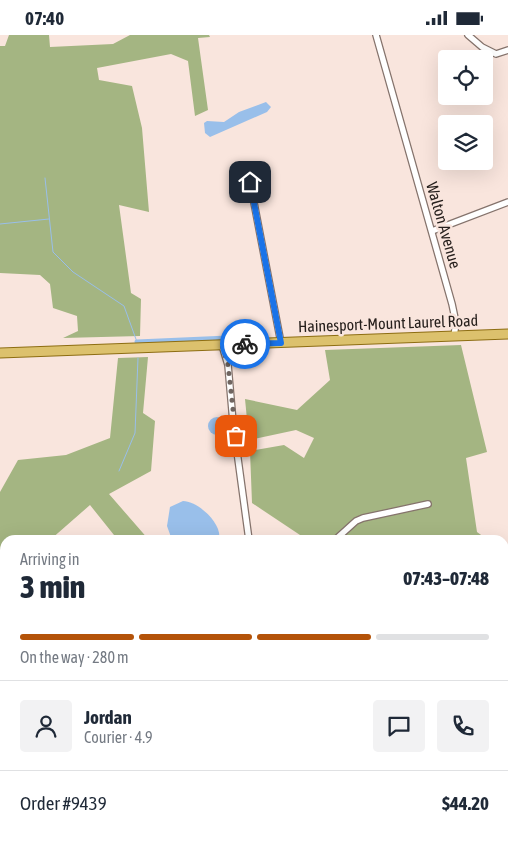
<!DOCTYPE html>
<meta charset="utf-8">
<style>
:root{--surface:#fff;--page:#f2f2f3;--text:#1f2937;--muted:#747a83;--line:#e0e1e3;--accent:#b45309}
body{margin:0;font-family:"Asap Condensed",sans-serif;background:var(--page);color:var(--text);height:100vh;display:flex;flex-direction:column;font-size:19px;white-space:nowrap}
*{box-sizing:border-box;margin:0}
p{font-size:16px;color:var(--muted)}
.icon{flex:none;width:28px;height:28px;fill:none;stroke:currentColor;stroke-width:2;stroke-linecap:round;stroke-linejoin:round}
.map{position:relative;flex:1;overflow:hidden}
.side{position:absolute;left:0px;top:500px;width:509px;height:311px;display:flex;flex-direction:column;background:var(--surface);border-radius:15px 15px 0 0;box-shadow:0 5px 20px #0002}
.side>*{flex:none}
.controls{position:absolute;left:438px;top:15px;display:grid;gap:10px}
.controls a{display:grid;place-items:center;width:55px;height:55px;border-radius:5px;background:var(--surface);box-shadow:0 5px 20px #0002;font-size:25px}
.pin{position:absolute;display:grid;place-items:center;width:42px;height:42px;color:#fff;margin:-21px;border-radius:10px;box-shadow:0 2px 8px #0006}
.courier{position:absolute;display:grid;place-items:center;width:50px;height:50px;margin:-25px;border:4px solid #1a73e8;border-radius:50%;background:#fff;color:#222;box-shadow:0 1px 6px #0007}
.head em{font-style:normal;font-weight:800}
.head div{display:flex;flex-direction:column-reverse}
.head{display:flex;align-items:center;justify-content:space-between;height:85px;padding:0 20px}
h1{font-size:32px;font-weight:800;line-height:38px}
.bar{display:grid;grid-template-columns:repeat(4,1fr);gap:8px 5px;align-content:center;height:60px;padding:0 20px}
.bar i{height:6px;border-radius:4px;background:var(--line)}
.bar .active{background:var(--accent)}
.bar p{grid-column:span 4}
.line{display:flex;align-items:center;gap:12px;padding:0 20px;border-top:1px solid var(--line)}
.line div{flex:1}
.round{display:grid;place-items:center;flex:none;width:52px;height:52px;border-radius:5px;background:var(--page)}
.status{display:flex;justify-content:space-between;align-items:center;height:35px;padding:0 25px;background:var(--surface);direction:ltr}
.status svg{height:14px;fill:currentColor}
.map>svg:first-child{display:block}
.forest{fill:#a4b582}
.water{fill:#99bfea}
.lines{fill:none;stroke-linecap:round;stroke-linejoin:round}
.stream{stroke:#99bfea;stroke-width:1}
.canal{stroke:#99bfea;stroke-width:5}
.street-casing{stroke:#85736c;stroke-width:8}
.primary-casing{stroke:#8d6d12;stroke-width:11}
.street{stroke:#fff;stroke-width:5.5}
.primary{stroke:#dcc16d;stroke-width:9}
.done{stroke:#706560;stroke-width:5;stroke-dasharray:0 9}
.route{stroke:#1a73e8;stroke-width:6}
.labels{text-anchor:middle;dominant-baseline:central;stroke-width:5;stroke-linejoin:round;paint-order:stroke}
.street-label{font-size:16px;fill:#27201d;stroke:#f9e5dd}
</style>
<div class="status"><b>07:40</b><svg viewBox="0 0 49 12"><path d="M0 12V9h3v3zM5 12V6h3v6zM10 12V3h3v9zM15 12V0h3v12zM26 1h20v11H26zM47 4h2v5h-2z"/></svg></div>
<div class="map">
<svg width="508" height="811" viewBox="0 0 508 811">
<rect width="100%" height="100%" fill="#f9e5dd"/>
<g class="forest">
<path d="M9,0H49L50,12L113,9L130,0H209L210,2L198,3L208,75L195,81L188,26L171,19L97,33L99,45L132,51L142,93L149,177L119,170L131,258L141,264L140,301L63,303L78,296L77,281L53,273L50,249L40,240L0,238V11H5Z"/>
<path d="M461,310L487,417L466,423L477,497L488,505H302L303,502L252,468L250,416L284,410L304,423L314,403L296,395L249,405L245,364L297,375L330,345L325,315Z"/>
<path d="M148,322L143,378L155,386L151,436L109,459L149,505H118L90,470L50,505H5V534L0,537V457L18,425L66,420L110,403L118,323Z"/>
<path d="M508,712V811H286L285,806H504V715Z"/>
</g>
<g class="water">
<path d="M266,67L271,72L267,77L210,102L205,98L204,88L207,86L224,87L239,77Z"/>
<circle cx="217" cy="391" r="9"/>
<path d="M183,466C198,466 223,489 219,505H172L167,491L170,472Z"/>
</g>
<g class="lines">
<g class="stream">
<path d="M45,143L53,217L73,237L124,271L137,307"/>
<path d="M0,189L49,184"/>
<path d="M119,436L135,398L138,323"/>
<path d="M504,774L508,772"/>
<path d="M463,811L467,806"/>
</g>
<path class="canal" d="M137,307L228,303"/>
<defs>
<g id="street">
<path d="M376,0L452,269L456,288L454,301"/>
<path d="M468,0L482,12L496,19L508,15"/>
<path d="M250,147L281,308"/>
<path d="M432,196L508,167"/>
<path d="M222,310L228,330L233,387L249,505"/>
<path d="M335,505L356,486L363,483L428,469"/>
<path d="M1,590L5,594"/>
<path d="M0,661L5,656"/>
<path d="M0,740L5,746"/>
<path d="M50,806L54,811"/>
<path d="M122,811L127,806"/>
</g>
<path id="primary" d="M0,318L508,299"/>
</defs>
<use href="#street" class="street-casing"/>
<use href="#primary" class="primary-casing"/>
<use href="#street" class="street"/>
<use href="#primary" class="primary"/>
</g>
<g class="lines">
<path class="done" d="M236,401L228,330L222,310L245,309"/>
<path class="route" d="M245,309L281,308L250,147"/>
</g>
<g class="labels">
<g class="street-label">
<text transform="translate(444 190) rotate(74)">Walton Avenue</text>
<text transform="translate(388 288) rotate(-2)">Hainesport-Mount Laurel Road</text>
</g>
</g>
</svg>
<div class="controls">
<a><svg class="icon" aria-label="locate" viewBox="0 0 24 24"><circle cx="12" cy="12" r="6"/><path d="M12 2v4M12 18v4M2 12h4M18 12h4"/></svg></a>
<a><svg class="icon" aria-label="layers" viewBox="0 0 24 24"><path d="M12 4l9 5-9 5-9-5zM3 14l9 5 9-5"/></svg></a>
</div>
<div class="pin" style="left:236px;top:401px;background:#ea580c"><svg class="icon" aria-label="bag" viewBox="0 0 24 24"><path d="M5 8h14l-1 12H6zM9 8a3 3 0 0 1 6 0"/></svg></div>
<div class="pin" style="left:250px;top:147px;background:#1f2937"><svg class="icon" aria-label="home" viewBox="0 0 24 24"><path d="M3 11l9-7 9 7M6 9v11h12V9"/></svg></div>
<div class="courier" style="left:245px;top:309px"><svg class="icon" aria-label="bike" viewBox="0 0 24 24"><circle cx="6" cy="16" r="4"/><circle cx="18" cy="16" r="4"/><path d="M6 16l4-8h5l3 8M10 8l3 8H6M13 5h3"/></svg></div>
<section class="side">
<div class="head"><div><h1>3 min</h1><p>Arriving in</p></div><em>07:43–07:48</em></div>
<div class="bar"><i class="active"></i><i class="active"></i><i class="active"></i><i></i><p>On the way · 280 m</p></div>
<div class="line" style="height:90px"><a class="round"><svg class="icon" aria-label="person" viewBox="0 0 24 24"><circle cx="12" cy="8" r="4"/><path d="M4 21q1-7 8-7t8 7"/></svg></a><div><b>Jordan</b><p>Courier · 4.9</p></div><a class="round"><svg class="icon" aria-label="chat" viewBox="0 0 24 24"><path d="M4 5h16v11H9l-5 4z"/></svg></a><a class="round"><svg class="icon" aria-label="phone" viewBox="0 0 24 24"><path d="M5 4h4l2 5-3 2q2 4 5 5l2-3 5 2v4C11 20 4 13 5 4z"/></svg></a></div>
<div class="line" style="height:65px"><div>Order #9439</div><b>$44.20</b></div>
</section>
</div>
